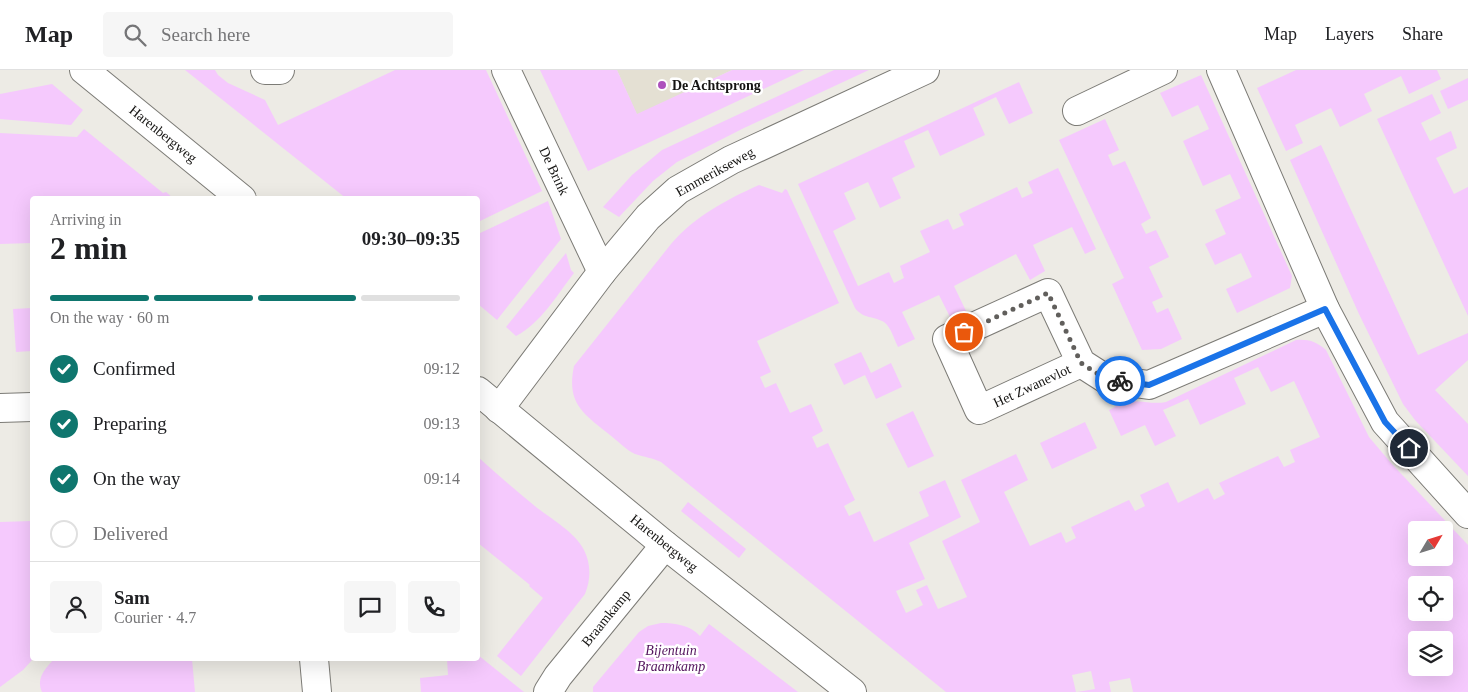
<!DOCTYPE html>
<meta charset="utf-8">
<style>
:root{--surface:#fff;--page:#f6f6f6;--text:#202124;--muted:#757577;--line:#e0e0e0;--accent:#0f766e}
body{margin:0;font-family:Georgia,serif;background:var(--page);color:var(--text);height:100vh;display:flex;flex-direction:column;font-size:19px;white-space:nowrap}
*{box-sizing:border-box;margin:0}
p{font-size:16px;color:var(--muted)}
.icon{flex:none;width:28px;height:28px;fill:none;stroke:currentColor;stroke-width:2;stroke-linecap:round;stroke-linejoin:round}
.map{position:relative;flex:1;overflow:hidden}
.side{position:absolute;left:30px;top:126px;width:450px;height:465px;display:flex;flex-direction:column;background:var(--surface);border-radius:5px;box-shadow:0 5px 20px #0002}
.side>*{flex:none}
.needle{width:32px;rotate:52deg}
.tools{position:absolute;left:1408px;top:451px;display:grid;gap:10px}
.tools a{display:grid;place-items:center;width:45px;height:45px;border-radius:5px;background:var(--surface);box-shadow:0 5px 20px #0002;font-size:25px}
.pin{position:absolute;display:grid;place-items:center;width:42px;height:42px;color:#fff;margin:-21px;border:2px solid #fff;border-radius:50%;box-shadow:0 1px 5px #0007}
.courier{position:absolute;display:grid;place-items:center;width:50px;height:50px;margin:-25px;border:4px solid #1a73e8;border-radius:50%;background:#fff;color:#222;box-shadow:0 1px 6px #0007}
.headline em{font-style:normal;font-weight:700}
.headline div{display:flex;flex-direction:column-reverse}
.headline{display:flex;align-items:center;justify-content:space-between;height:85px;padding:0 20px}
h1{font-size:32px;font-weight:700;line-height:38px}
.bar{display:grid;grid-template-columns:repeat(4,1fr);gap:8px 5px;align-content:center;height:60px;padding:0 20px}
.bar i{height:6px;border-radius:4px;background:var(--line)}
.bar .selected{background:var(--accent)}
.bar p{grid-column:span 4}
.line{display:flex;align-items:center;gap:12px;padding:0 20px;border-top:1px solid var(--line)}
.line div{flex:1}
.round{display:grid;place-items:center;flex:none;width:52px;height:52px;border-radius:5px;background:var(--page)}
ol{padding:0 20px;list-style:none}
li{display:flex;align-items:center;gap:15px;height:55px}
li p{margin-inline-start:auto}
li .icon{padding:5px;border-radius:50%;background:var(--accent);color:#fff;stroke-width:4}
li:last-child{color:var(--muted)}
li i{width:28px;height:28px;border:2px solid var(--line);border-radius:50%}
header{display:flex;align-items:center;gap:30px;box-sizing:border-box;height:70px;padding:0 25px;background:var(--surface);border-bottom:1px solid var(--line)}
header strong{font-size:24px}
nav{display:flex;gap:28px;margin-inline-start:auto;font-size:18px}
.search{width:350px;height:45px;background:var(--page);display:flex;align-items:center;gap:12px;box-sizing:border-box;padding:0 18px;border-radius:5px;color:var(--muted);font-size:19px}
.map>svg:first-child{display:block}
.built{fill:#e4e0d3}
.green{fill:#f5c9fd;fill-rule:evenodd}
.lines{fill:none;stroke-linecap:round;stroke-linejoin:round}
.minor-casing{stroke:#7c7b76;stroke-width:30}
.minor{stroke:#fff;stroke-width:28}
.done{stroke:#615f5c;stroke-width:5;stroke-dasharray:0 9}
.route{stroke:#1a73e8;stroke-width:6}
.poi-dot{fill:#ad51bc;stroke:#fff;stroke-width:2}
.labels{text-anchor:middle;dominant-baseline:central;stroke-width:5;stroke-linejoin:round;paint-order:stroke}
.poi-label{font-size:14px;font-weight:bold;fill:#151412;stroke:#fff;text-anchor:start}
.street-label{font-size:14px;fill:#151412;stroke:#fff}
.park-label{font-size:14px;font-style:italic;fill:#53145d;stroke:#fff}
</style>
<header>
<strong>Map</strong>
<div class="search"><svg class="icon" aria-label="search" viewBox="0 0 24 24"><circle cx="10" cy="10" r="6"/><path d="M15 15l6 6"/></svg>Search here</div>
<nav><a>Map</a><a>Layers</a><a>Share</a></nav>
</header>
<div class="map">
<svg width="1468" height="622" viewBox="0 0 1468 622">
<rect width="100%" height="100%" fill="#edebe5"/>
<path class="built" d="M617,0H732L637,45Z"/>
<g class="green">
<path d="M185,0H215L218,5L228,13L265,30L278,55L395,0H486L542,121L478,152V129H347Z"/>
<path d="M540,0H617L637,44L732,0H804L588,101Z"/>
<path d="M834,0H869L744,58L677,92L653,111L619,147L603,137L632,105L662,80Z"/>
<path d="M1296,0H1437L1441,9L1409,24L1401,6L1364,24L1372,41L1340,57L1331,38L1295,55L1303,73L1286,81L1257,18Z"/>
<path d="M1201,5L1292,206L1290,218L1237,243L1226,219L1252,207L1241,183L1215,195L1205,174L1226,164L1215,140L1241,128L1230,104L1203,116L1183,71L1209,59L1198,35L1172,47L1160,23Z"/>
<path d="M1468,8V30L1448,39L1440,21Z"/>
<path d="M1019,12L1033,43L1009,54L996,27L973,38L985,65L940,86L928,60L904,71L915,97L892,108L901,128L880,138L868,112L844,123L856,149L833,161L858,216L889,202L894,213L904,208L900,196L930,182L920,161L948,149L953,160L964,155L959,144L1017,117L1022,128L1033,123L1028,112L1058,98L1096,179L1085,184L1072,157L1033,175L1045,201L1030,210L1016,184L954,216L967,243L952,251L939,225L902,242L915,269L898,277C894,269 891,257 884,252C874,246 863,249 855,238L798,114Z"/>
<path d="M52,14L83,40L71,55L0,49V24Z"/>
<path d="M1432,24L1441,43L1421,53L1430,71L1451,61L1457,78L1436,88L1454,124L1468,117V246L1377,49Z"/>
<path d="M1105,49L1119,80L1108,85L1113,96L1125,91L1151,148L1141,154L1146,164L1156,160L1169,187L1149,197L1163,227L1152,232L1157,243L1168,238L1182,269L1161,279L1142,280L1112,214L1124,208L1059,70Z"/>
<path d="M84,59L163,123L166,122L174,129H32V173L0,174V63L77,67Z"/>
<path d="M1321,75L1418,285L1468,263V290L1435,320L1468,354V406L1415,350L1403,334L1359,244L1290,90Z"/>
<path d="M759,115L782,123L785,119L787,120L839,233L757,271L771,302L760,307L765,318L776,313L790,343L811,334L823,361L812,367L817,378L828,373L855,430L844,436L849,446L860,441L874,472L929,446L919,422L945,410L961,447L909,473L925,509L896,521L906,543L923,535L916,520L927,515L938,539L967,527L942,471L980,452L961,410L1016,384L1028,410L1004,422L1030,476L1061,462L1066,473L1076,468L1071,457L1129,430L1135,441L1145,436L1140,425L1168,412L1178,433L1208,418L1214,430L1225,424L1219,413L1278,386L1284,397L1295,392L1290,380L1320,367L1294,311L1271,322L1258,297L1234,308L1246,334L1200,355L1188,329L1163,340L1176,366L1155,376L1145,355L1121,366L1109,340C1114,338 1118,334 1124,332C1138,329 1152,335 1166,332L1296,270C1309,269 1317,272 1326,280L1369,367L1391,393L1468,475V622H1133L1130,608L1109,612L1111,622H1077L1095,619L1091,601L1072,605L1076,622H946L661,392C653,388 644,387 635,384C626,380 618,371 610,365C584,344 566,334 574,296L671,174C695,146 726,130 759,115ZM1416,460H1444V488H1416ZM1416,515H1444V542H1416ZM1416,570H1444V598H1416Z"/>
<path d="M548,131L561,169L497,250L478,234V164Z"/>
<path d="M566,183L571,200L574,203C557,225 541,253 516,266L506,257Z"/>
<path d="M32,238V281L16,282L13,239Z"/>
<path d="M861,282L871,303L891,293L902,317L876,329L865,305L844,315L834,294Z"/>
<path d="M913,341L934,386L908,398L886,354Z"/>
<path d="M1085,352L1097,378L1052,399L1040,373Z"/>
<path d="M478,387C497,404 516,421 536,437C550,448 576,463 584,480C591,494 591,509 585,524L521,606L497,586L543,528L529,516L530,515L478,473Z"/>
<path d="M688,432L746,479L739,488L681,441Z"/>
<path d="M32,451L33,589L23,600L0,617V452Z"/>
<path d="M661,553C675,553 690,555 700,566L709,554L798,622H593V617L639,562L648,556Z"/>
<path d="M478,585L524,622H421L420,608L448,605L447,589H478Z"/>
<path d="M54,589H192L195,622H42C36,608 45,599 54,589Z"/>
</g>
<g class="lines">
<defs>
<g id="minor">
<path d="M84,0L242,129"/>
<path d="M265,0H280"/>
<path d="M506,0L602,202"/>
<path d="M1221,0L1325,239L1385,352L1468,444"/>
<path d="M1077,41L1163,0"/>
<path d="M1081,293L979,340L947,269L1048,223L1081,293L1106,309L1149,315L1325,239"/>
<path d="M478,321L665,475L852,622"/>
<path d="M0,338L32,337"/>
<path d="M499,339L602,202L648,147L678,120L731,90L925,0"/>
<path d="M314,589L317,622"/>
<path d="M548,622L558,606L665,475"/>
</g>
</defs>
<use href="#minor" class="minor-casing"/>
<use href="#minor" class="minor"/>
</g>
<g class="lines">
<path class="done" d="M964,262L1048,223L1081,293L1106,309L1120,311"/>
<path class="route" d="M1120,311L1149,315L1325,239L1385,352L1409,378"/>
</g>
<circle class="poi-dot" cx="662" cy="15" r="5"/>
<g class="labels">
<g class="poi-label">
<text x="672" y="15">De Achtsprong</text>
</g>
<g class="street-label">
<text transform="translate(163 64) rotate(39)">Harenbergweg</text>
<text transform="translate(554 101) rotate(65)">De Brink</text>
<text transform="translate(715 102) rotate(-29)">Emmerikseweg</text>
<text transform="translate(1032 316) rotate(-25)">Het Zwanevlot</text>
<text transform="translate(664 473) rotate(39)">Harenbergweg</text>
<text transform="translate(606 548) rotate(-51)">Braamkamp</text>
</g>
<g class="park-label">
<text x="671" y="580">Bijentuin<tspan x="671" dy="16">Braamkamp</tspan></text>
</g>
</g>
</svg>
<div class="tools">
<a><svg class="needle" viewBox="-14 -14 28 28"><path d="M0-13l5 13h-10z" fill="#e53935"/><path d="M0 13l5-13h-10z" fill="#757577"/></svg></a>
<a><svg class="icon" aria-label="locate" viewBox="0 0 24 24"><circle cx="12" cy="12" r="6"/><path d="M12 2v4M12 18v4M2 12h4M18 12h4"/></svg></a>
<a><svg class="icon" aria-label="layers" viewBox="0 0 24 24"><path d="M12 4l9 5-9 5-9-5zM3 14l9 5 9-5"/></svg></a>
</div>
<div class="pin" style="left:964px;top:262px;background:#ea580c"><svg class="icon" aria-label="bag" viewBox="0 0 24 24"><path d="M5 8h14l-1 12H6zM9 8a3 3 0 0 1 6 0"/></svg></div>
<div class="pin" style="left:1409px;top:378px;background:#1f2937"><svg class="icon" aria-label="home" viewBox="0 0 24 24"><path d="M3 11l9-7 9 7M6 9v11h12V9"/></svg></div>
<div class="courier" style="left:1120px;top:311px"><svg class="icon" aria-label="bike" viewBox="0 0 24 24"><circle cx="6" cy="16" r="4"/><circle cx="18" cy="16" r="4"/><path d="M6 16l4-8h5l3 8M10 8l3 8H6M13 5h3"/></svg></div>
<section class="side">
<div class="headline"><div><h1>2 min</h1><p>Arriving in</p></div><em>09:30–09:35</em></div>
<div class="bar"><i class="selected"></i><i class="selected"></i><i class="selected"></i><i></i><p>On the way · 60 m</p></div>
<ol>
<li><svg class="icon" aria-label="check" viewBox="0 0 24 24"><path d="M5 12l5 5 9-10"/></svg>Confirmed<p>09:12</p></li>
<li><svg class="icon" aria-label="check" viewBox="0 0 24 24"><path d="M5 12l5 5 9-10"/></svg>Preparing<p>09:13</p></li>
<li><svg class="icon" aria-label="check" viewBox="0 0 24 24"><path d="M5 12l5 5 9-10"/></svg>On the way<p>09:14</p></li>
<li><i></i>Delivered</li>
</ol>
<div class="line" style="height:90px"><a class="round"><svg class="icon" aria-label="person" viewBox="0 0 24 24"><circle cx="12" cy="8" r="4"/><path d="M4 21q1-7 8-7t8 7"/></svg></a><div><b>Sam</b><p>Courier · 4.7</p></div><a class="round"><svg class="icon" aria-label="chat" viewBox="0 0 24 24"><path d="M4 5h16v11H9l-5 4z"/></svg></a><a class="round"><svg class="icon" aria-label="phone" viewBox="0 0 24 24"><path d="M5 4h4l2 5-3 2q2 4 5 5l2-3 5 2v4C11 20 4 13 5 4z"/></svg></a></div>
</section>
</div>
